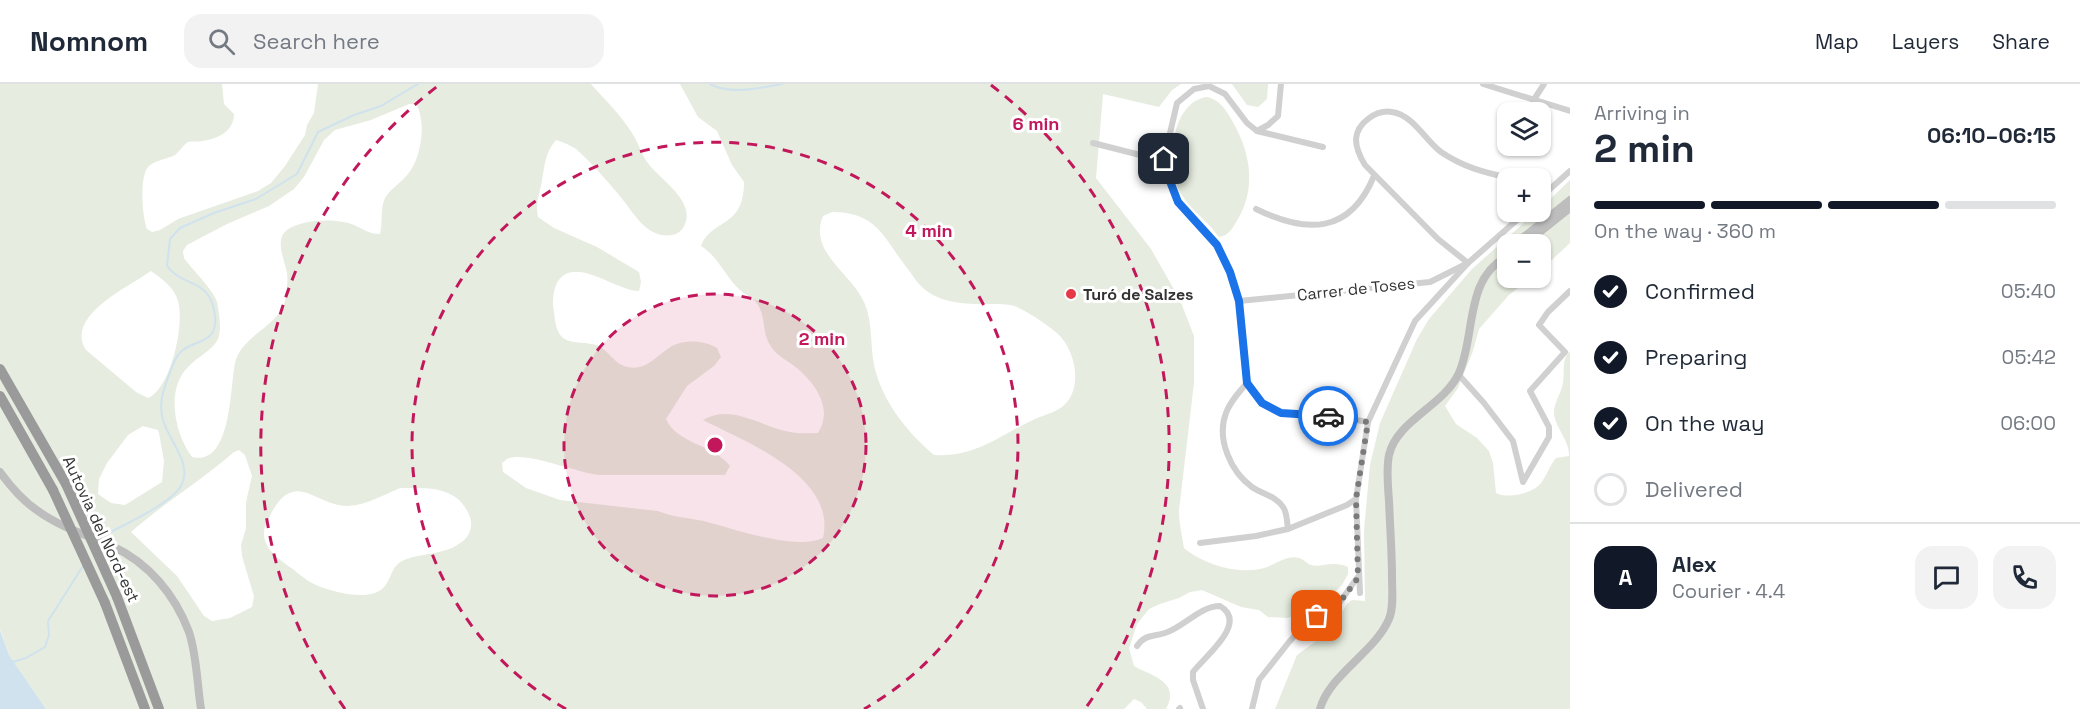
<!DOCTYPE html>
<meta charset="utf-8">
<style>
:root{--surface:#fff;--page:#f2f2f3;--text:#1f2937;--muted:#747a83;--line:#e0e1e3;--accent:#111827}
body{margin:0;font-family:"Space Grotesk",sans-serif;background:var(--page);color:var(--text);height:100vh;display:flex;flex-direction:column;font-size:22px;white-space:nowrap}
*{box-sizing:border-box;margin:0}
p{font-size:20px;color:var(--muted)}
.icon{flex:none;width:33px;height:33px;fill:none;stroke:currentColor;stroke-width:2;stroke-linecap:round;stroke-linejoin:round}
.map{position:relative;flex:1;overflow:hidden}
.side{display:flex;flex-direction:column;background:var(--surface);width:510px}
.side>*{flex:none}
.tools{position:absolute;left:1497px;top:18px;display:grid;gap:12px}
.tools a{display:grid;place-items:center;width:54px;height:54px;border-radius:12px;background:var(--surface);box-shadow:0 2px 4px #0004;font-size:30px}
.pin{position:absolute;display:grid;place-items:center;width:51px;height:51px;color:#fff;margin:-26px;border-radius:12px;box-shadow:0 3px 9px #0006}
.courier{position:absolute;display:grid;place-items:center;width:60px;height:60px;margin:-30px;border:4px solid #1a73e8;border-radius:50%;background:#fff;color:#222;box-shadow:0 2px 8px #0007}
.summary em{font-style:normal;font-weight:700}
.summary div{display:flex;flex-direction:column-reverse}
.summary{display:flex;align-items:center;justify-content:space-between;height:102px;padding:0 24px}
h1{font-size:39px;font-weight:700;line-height:45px}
.bar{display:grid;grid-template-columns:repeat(4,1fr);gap:9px 6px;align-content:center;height:72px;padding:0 24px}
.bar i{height:8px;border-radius:4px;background:var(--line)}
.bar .active{background:var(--accent)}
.bar p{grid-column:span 4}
.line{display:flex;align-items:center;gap:15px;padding:0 24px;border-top:2px solid var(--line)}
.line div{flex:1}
.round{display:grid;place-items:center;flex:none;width:63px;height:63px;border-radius:18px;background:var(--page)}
ol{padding:0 24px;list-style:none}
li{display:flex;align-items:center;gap:18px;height:66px}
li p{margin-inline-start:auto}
li .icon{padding:6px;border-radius:50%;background:var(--accent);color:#fff;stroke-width:4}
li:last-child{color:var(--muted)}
li i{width:33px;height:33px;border:3px solid var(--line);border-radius:50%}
header{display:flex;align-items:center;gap:36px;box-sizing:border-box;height:84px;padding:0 30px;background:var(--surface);border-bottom:2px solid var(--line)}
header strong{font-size:28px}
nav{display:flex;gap:33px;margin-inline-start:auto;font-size:21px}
.search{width:420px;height:54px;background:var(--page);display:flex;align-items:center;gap:15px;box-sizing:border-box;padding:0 21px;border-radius:18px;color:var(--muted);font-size:22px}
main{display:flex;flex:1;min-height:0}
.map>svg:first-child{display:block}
.green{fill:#e6ecdf;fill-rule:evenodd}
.water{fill:#cfe2ee}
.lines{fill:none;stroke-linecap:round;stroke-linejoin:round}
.stream{stroke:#cfe2ee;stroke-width:2}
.minor{stroke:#d0d0d0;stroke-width:6}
.secondary{stroke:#bdbdbd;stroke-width:8}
.motorway{stroke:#9a9a9a;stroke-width:10}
.motorway-bridge{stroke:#9a9a9a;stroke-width:10}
.done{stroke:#7a7a7a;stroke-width:6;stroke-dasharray:0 10.8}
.route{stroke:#1a73e8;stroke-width:8}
.ring{fill:none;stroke:#c2185b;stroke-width:3;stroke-dasharray:10 8}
.poi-dot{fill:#e63946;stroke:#fff;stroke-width:2}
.labels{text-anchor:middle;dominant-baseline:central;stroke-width:6;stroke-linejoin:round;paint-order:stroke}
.street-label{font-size:16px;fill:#333;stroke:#fff}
.poi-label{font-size:16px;font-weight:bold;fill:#333;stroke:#fff;text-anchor:start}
.centre{fill:#c2185b;stroke:#fff;stroke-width:3}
.ring-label{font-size:18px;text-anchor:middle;font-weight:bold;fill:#c2185b;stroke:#fff;stroke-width:6;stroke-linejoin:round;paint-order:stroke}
</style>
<header>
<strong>Nomnom</strong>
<div class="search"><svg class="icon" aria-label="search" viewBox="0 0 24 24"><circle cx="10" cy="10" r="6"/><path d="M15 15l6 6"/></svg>Search here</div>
<nav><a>Map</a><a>Layers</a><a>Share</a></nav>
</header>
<main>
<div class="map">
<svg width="1570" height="625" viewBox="0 0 1570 625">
<rect width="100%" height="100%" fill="#fff"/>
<g class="green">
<path d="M0,0H222L224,20L234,30C234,47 218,55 202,57C198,58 192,57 188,58C183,61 180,67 175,71C167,75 156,76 149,82C139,91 142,132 147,145L152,148L160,146L178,135L258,107L271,99L285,82L305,51L307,41L314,29L318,0H591C605,16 621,31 632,49C638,58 641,69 647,78C659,95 695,116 685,140C683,146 678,150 672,151C648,155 635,131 623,116C611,101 591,78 576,65C570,61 563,58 556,56C545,69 545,80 542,96C540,110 535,118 538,133L554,144L597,163L639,188L641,198L639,207C615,207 571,168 556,201C553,209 552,220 554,228C555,237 556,248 563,254C573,261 588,257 599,262C608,267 614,278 624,282C644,289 655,273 669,264C682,255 704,256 717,264L721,273L714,282L687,302L666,335C677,360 713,360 730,382L725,391H599C578,389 528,368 510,374C507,374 505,377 502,379L503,388L526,404L560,416L658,427C673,433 688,434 704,437C734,445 796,467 823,454C837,393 746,358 703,336C731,319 762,343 790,348C799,350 809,349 818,349C833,325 817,302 798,285C789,277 777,273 770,261C762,249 766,234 758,221C754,214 747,212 741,207C725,193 719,173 701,162C712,134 744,145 744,98L732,81L717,47L698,33L680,0H1181L1172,6L1159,23L1103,10L1096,94L1151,165L1180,216L1194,252V299L1179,426C1179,440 1182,451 1184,464C1204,481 1239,491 1264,484C1274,481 1288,470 1299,474C1304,475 1307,480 1311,481C1321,484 1333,476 1348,483V490L1342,501L1330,513L1288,534L1268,533L1259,526L1241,523L1202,506L1190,508L1179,514L1160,520L1149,525L1137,540L1129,564L1134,582C1151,592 1181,597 1166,625H1147L1141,618L1134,615L1124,625H46L9,571L0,545ZM409,20H416C427,38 421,75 408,90C401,99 391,104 385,114C380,125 383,138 380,150C369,150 363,145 354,141C338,134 302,135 287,146C274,156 285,176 287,189C288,195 287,205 286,212C282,243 242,249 235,279C230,302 232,383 192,373C175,350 165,306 188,283C197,273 212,267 218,255C222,244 219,229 217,218C213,205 193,187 184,174L183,167L187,161L227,140L269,122L294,105L304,93L324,56L335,46L371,36ZM832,128C877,128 883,153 907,184C914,193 919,202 928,208C947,221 973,220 994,220C1002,220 1010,220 1017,223C1031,230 1047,240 1059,251C1075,267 1082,300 1067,318C1059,328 1046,330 1035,335C1000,351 975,374 934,371C906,347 882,317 874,281C870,260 873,238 864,218C851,189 808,168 823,132ZM151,187C162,195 174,203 178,217C185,240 171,304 148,314L136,308L86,266C64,232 130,202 151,187ZM143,342L158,346L159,349L164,377L162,398L125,421L111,419L98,410L99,395L107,379L128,351ZM239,366L245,371L252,392L246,418V444L241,461L242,472L254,512L252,523L230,534L212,537L204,532L177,492L131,448C164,419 201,397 234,368ZM400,404C428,404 458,401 470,433C473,442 470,451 463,457C445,472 421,468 402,477C391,483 392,493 385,502C372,519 332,508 316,501C307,497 300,491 293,485C281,477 266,467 264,452C263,443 269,434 273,426C297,386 317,423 348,422C367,421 383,411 400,404Z"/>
<path d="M1232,0H1268L1267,15L1258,23L1247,21Z"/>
<path d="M1206,13C1217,14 1224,23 1230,33C1249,64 1258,101 1238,135C1233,143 1229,152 1219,153C1215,149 1212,143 1207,139C1196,128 1181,115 1176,99C1167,73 1173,19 1206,13Z"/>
<path d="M1570,96V159L1541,186L1540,160H1508V194H1531L1509,211L1479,245L1473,267L1458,304L1445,322L1456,340L1477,354L1489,367L1493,379L1496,409C1508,415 1532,410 1541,399C1547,391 1550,381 1556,374L1569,372C1570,358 1557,346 1554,331C1553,320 1561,310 1563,299C1565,288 1561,276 1570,267V625H1275L1297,571L1330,547L1347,520L1352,516L1365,517L1364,446L1370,381L1380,339L1417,255L1429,235L1472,185L1536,128H1540L1541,124Z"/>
</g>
<path class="water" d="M0,546L9,571L46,625H0Z"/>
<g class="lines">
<g class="stream">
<path d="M710,0C730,11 761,4 782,0"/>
<path d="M102,456L107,450C127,439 173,419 182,400C192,379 168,355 163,336C161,330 161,320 162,313C164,305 173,277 178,271C190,254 219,263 215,231C210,193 183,204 167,182L170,155L180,144L214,129L256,115L297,90L318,48L354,31L381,22L418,0"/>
<path d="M12,578L26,574L45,563L49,551L48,537L83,482"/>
</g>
<g class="minor">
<path d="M1281,0L1278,32L1268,41L1257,47L1247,39L1225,10L1209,2L1194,5L1177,19L1164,75L1168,92L1178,118L1217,161L1230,188L1239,217L1247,299L1262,319L1281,329L1339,333L1368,338"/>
<path d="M1483,0L1570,27"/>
<path d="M1533,17L1544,0"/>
<path d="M1257,47L1323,63"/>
<path d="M1093,59L1148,73L1164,75"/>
<path d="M1540,114L1570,87"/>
<path d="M1256,125C1307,150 1350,150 1374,92"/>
<path d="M1239,217L1430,198L1468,179L1438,155L1365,81C1360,73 1356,65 1356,55C1357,39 1377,25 1392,28C1413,31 1425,56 1441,68C1463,83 1483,88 1509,94"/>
<path d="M1458,290L1484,319L1513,357L1523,398L1549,353V343L1530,307L1565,268L1539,241L1548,228L1570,207"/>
<path d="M1247,299C1239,308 1230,318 1226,329C1216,355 1231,388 1252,403C1262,410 1276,412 1283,423C1287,428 1287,438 1288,445"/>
<path d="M1200,459L1256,452L1288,445L1347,421L1356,415"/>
<path d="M1360,509L1356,415L1368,338L1415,237L1468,179L1526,128"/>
<path d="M1137,562C1145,550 1153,553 1165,549C1184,543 1200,522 1220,522C1249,539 1205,572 1193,588V596L1203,625"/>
<path d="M1179,625L1180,624"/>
<path d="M1252,625L1259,596L1289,558L1308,537L1331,525L1340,518L1357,494"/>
</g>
<g class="secondary">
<path d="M1515,160L1570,116"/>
<path d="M1525,160L1570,124"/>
<path d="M0,388C11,403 23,417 38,427C60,443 87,451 112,462C149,479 175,511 189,548C197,572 197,600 201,625"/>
<path d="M1320,625C1329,591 1375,568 1389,535C1394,523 1392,507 1392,494C1392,468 1390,443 1389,417C1388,402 1386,386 1389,371C1397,336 1444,322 1459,289C1476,251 1464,194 1508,172"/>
</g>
<g class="motorway">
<path d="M0,285L66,400"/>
<path d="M0,312L53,406"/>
<path d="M117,513L159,625"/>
<path d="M105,519L145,625"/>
</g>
<g class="motorway-bridge">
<path d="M66,400L117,513"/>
<path d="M53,406L105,519"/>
</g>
</g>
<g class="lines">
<path class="done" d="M1317,532L1340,518L1358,494L1356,415L1368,338L1328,332"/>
<path class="route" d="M1164,75L1168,92L1178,118L1217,161L1230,188L1239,217L1247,299L1262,319L1281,329L1328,332"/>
</g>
<circle cx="715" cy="361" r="151" fill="#c2185b" fill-opacity=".12"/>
<g class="ring">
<circle cx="715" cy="361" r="151"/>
<path d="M566 625A303 303 0 1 1 864 625"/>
<path d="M345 625A454 454 0 0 1 439 1M991 1A454 454 0 0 1 1085 625"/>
</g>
<circle class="poi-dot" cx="1071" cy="210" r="6"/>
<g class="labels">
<g class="street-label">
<text transform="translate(1356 205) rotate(-6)">Carrer de Toses</text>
<text transform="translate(101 445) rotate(65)">Autovia del Nord-est</text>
</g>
<g class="poi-label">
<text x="1083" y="210">Turó de Salzes</text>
</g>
</g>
<circle cx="715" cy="361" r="9" class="centre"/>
<g class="ring-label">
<text x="1036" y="46">6 min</text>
<text x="929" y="153">4 min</text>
<text x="822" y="261">2 min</text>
</g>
</svg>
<div class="tools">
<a><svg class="icon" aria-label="layers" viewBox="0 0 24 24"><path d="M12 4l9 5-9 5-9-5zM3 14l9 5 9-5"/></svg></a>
<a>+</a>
<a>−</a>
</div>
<div class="pin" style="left:1317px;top:532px;background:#ea580c"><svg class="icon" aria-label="bag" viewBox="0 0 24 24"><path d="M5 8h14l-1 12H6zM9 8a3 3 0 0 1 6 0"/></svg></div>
<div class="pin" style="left:1164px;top:75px;background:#1f2937"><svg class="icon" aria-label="home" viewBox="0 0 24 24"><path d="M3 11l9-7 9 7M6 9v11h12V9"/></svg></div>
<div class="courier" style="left:1328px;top:332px"><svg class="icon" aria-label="car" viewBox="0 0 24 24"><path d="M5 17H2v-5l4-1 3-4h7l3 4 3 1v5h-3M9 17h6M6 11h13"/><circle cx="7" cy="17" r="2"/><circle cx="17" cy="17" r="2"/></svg></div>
</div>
<section class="side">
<div class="summary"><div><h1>2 min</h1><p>Arriving in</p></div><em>06:10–06:15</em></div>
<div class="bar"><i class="active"></i><i class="active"></i><i class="active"></i><i></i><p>On the way · 360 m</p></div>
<ol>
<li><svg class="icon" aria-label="check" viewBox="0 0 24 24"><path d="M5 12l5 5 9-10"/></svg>Confirmed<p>05:40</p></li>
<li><svg class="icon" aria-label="check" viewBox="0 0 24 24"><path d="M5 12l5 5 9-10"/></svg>Preparing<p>05:42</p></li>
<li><svg class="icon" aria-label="check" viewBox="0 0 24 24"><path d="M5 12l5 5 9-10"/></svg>On the way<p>06:00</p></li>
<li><i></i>Delivered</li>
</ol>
<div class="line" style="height:108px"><b class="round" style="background:var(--accent);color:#fff">A</b><div><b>Alex</b><p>Courier · 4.4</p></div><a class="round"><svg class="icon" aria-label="chat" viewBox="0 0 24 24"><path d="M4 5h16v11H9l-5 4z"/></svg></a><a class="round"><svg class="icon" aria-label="phone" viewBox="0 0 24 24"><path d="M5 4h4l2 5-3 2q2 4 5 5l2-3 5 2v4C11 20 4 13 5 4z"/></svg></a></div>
</section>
</main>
